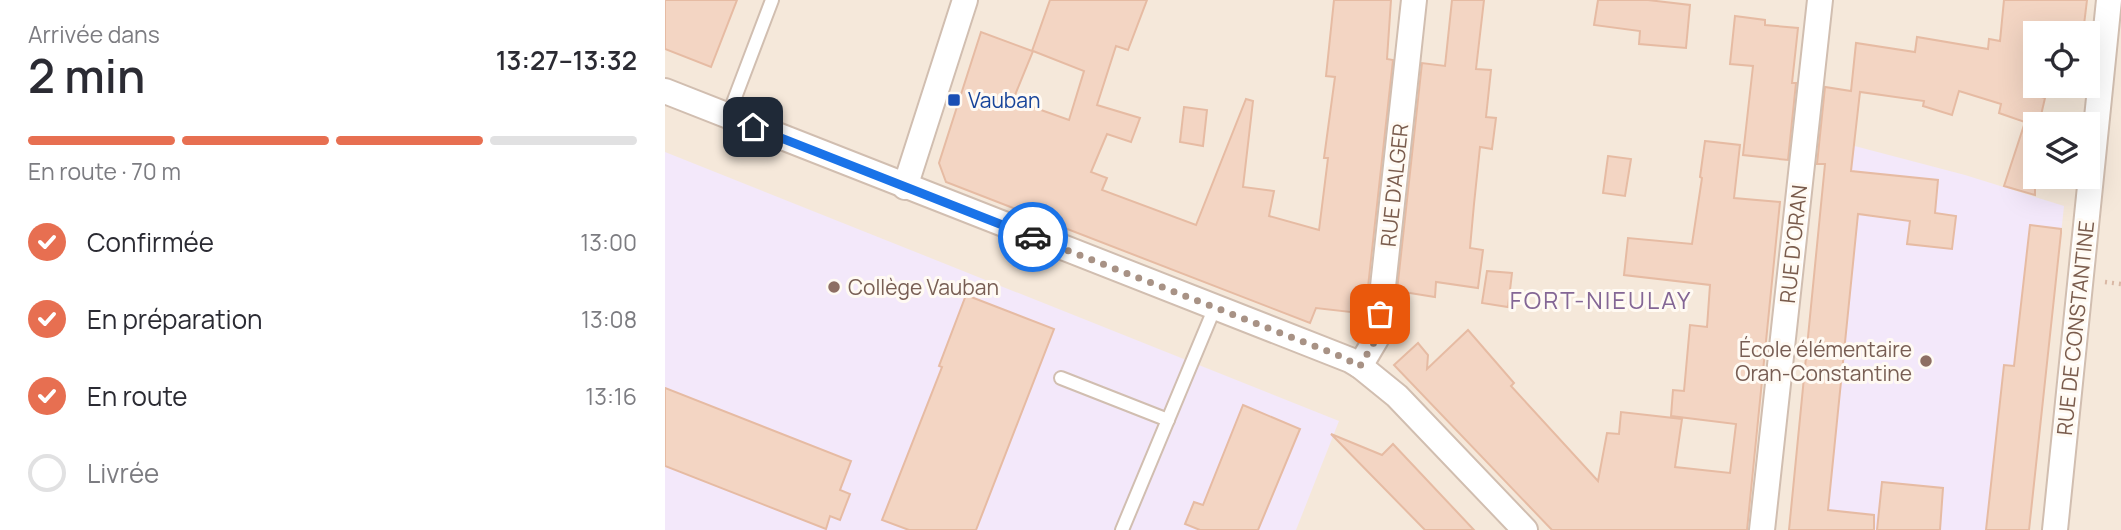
<!DOCTYPE html>
<html lang="fr">
<meta charset="utf-8">
<style>
:root{--surface:#fff;--page:#f2f2f3;--text:#2b2b33;--muted:#7c7c81;--line:#e1e1e2;--accent:#e76f51}
body{margin:0;font-family:Manrope,sans-serif;background:var(--page);color:var(--text);height:100vh;display:flex;flex-direction:column;font-size:26px;white-space:nowrap}
*{box-sizing:border-box;margin:0}
p{font-size:23px;color:var(--muted)}
.icon{flex:none;width:38px;height:38px;fill:none;stroke:currentColor;stroke-width:2;stroke-linecap:round;stroke-linejoin:round}
.map{position:relative;flex:1;overflow:hidden}
.drawer{display:flex;flex-direction:column;background:var(--surface);width:665px}
.drawer>*{flex:none}
.controls{position:absolute;left:1358px;top:21px;display:grid;gap:14px}
.controls a{display:grid;place-items:center;width:77px;height:77px;border-radius:0px;background:var(--surface);box-shadow:0 7px 28px #0002;font-size:35px}
.pin{position:absolute;display:grid;place-items:center;width:60px;height:60px;color:#fff;margin:-30px;border-radius:14px;box-shadow:0 4px 10px #0006}
.courier{position:absolute;display:grid;place-items:center;width:70px;height:70px;margin:-35px;border:5px solid #1a73e8;border-radius:50%;background:#fff;color:#222;box-shadow:0 2px 9px #0007}
.headline em{font-style:normal;font-weight:600}
.headline div{display:flex;flex-direction:column-reverse}
.headline{display:flex;align-items:center;justify-content:space-between;height:119px;padding:0 28px}
h1{font-size:46px;font-weight:600;line-height:52px}
.bar{display:grid;grid-template-columns:repeat(4,1fr);gap:10px 7px;align-content:center;height:84px;padding:0 28px}
.bar i{height:9px;border-radius:5px;background:var(--line)}
.bar .on{background:var(--accent)}
.bar p{grid-column:span 4}
ol{padding:0 28px;list-style:none}
li{display:flex;align-items:center;gap:21px;height:77px}
li p{margin-inline-start:auto}
li .icon{padding:7px;border-radius:50%;background:var(--accent);color:#fff;stroke-width:4}
li:last-child{color:var(--muted)}
li i{width:38px;height:38px;border:4px solid var(--line);border-radius:50%}
main{display:flex;flex:1;min-height:0}
.map>svg:first-child{display:block}
.residential{fill:#f5e8da;fill-rule:evenodd}
.education{fill:#f3e8fa}
.building{fill:#f3d5c3;stroke:#e6bba3;stroke-width:2;fill-rule:evenodd}
.lines{fill:none;stroke-linecap:round;stroke-linejoin:round}
.lane-casing{stroke:#d1beb0;stroke-width:16}
.street-casing{stroke:#d1beb0;stroke-width:28}
.path{stroke:#d9b8a5;stroke-width:4.5;stroke-dasharray:2 5;stroke-linecap:butt}
.lane{stroke:#fff;stroke-width:12}
.street{stroke:#fff;stroke-width:24}
.done{stroke:#a89285;stroke-width:7;stroke-dasharray:0 12.6}
.route{stroke:#1a73e8;stroke-width:9}
.transit-dot{fill:#1a4fb4;stroke:#fffaf3;stroke-width:2.5}
.education-dot{fill:#8d6e63;stroke:#fffaf3;stroke-width:2.5}
.labels{text-anchor:middle;dominant-baseline:central;stroke-width:6;stroke-linejoin:round;paint-order:stroke}
.transit-label{font-size:21px;fill:#164399;stroke:#fffaf3;text-anchor:start}
.street-label{font-size:21px;fill:#7a5c4d;stroke:#fffaf3}
.education-label{font-size:21px;fill:#785e54;stroke:#fffaf3;text-anchor:start}
.quarter-label{font-size:24px;letter-spacing:2px;fill:#846695;stroke:#fffaf3}
</style>
<main>
<section class="drawer">
<div class="headline"><div><h1>2 min</h1><p>Arrivée dans</p></div><em>13:27–13:32</em></div>
<div class="bar"><i class="on"></i><i class="on"></i><i class="on"></i><i></i><p>En route · 70 m</p></div>
<ol>
<li><svg class="icon" aria-label="check" viewBox="0 0 24 24"><path d="M5 12l5 5 9-10"/></svg>Confirmée<p>13:00</p></li>
<li><svg class="icon" aria-label="check" viewBox="0 0 24 24"><path d="M5 12l5 5 9-10"/></svg>En préparation<p>13:08</p></li>
<li><svg class="icon" aria-label="check" viewBox="0 0 24 24"><path d="M5 12l5 5 9-10"/></svg>En route<p>13:16</p></li>
<li><i></i>Livrée</li>
</ol>
</section>
<div class="map">
<svg width="1456" height="530" viewBox="0 0 1456 530">
<rect width="100%" height="100%" fill="#fdf6ec"/>
<path class="residential" d="M0,0H1456V530H0ZM1370,33H1423V86H1370ZM1370,124H1423V177H1370Z"/>
<g class="education">
<path d="M1163,139L1300,175L1399,206L1364,530H1124Z"/>
<path d="M0,152L674,421L631,530H0Z"/>
</g>
<g class="building">
<path d="M0,0H72L46,67L0,49Z"/>
<path d="M385,0H482L463,50L451,46L432,105L475,118L466,142L442,134L426,172L442,178L437,190L531,225L581,99L588,101L578,187L609,191L604,216L654,230L663,158H659L670,77L661,76L669,0H726L722,59L728,60L703,287L697,286L694,313L651,308L645,323L281,182L274,163L316,32L367,51ZM368,51L419,71L404,120L348,100Z"/>
<path d="M787,0H819L811,69L826,70L821,117L831,118L827,149L815,147L809,204L805,248L818,250L813,288L771,282L770,297L732,291L757,63L780,66Z"/>
<path d="M933,0H983L1025,5L1021,48L974,44L975,31L929,25Z"/>
<path d="M1339,0H1422L1418,33H1370V95L1380,98L1374,124H1370V195L1339,186L1360,122L1334,113L1336,104L1294,91L1287,115L1258,106L1259,101L1195,92L1186,171L1273,180L1270,213L1291,216L1287,249L1242,244L1245,221L1193,214L1163,510L1209,515V530H1124L1160,164H1152L1160,87L1186,91L1191,43L1250,52L1252,37L1323,49L1324,39L1335,41Z"/>
<path d="M1070,16L1100,20V25L1133,28L1127,83H1131L1123,160L1078,155L1088,66L1065,64Z"/>
<path d="M519,107L542,110L538,146L515,142Z"/>
<path d="M1040,141L1075,145L1069,198L1115,202L1082,530H887L729,365L753,343L763,355L762,369L803,330L849,383L846,386L933,481L942,433L954,434L956,412L1017,419L1010,467L1065,473L1071,424L1006,416L1008,390L1019,391L1025,325L1042,327L1045,285L959,275L963,238L1027,244L1037,178L1035,177Z"/>
<path d="M943,156L966,159L960,196L938,193Z"/>
<path d="M1365,225L1396,229V233L1364,530H1321L1339,365L1349,366Z"/>
<path d="M822,271L847,273L843,307L817,303Z"/>
<path d="M301,295L389,329L311,530H244L217,520L277,367L274,366Z"/>
<path d="M0,388L186,461L175,490L185,494L175,520L165,516L161,529L0,466Z"/>
<path d="M578,405L635,429L593,530H535L520,524L529,502L538,505Z"/>
<path d="M666,434L717,455L728,444L809,530H760Z"/>
<path d="M1217,482L1278,488L1275,530H1212Z"/>
</g>
<g class="lines">
<defs>
<g id="lane">
<path d="M63,116L107,0"/>
<path d="M396,378L503,420"/>
<path d="M457,530L550,307"/>
</g>
<g id="street">
<path d="M0,91L685,360L695,366L732,396L860,530"/>
<path d="M240,187L300,0"/>
<path d="M695,366L711,339L715,314L749,0"/>
<path d="M1097,530L1155,0"/>
<path d="M1390,530L1444,0"/>
</g>
</defs>
<use href="#lane" class="lane-casing"/>
<use href="#street" class="street-casing"/>
<path class="path" d="M1440,282L1456,284"/>
<use href="#lane" class="lane"/>
<use href="#street" class="street"/>
</g>
<g class="lines">
<path class="done" d="M368,237L675,356L695,366L711,339L715,314"/>
<path class="route" d="M88,127L368,237"/>
</g>
<rect class="transit-dot" x="282" y="93" width="14" height="14" rx="3.5"/>
<g class="education-dot">
<circle cx="169" cy="287" r="7"/>
<circle cx="1261" cy="361" r="7"/>
</g>
<g class="labels">
<g class="transit-label">
<text x="303" y="100">Vauban</text>
</g>
<g class="street-label">
<text transform="translate(729 185) rotate(-84)">RUE D'ALGER</text>
<text transform="translate(1128 244) rotate(-84)">RUE D'ORAN</text>
<text transform="translate(1410 328) rotate(-84)">RUE DE CONSTANTINE</text>
</g>
<g class="education-label">
<text x="183" y="287">Collège Vauban</text>
<text x="1247" y="349" text-anchor="end">École élémentaire<tspan x="1247" dy="24">Oran-Constantine</tspan></text>
</g>
<g class="quarter-label">
<text x="936" y="299">FORT-NIEULAY</text>
</g>
</g>
</svg>
<div class="controls">
<a><svg class="icon" aria-label="locate" viewBox="0 0 24 24"><circle cx="12" cy="12" r="6"/><path d="M12 2v4M12 18v4M2 12h4M18 12h4"/></svg></a>
<a><svg class="icon" aria-label="layers" viewBox="0 0 24 24"><path d="M12 4l9 5-9 5-9-5zM3 14l9 5 9-5"/></svg></a>
</div>
<div class="pin" style="left:715px;top:314px;background:#ea580c"><svg class="icon" aria-label="bag" viewBox="0 0 24 24"><path d="M5 8h14l-1 12H6zM9 8a3 3 0 0 1 6 0"/></svg></div>
<div class="pin" style="left:88px;top:127px;background:#1f2937"><svg class="icon" aria-label="home" viewBox="0 0 24 24"><path d="M3 11l9-7 9 7M6 9v11h12V9"/></svg></div>
<div class="courier" style="left:368px;top:237px"><svg class="icon" aria-label="car" viewBox="0 0 24 24"><path d="M5 17H2v-5l4-1 3-4h7l3 4 3 1v5h-3M9 17h6M6 11h13"/><circle cx="7" cy="17" r="2"/><circle cx="17" cy="17" r="2"/></svg></div>
</div>
</main>
